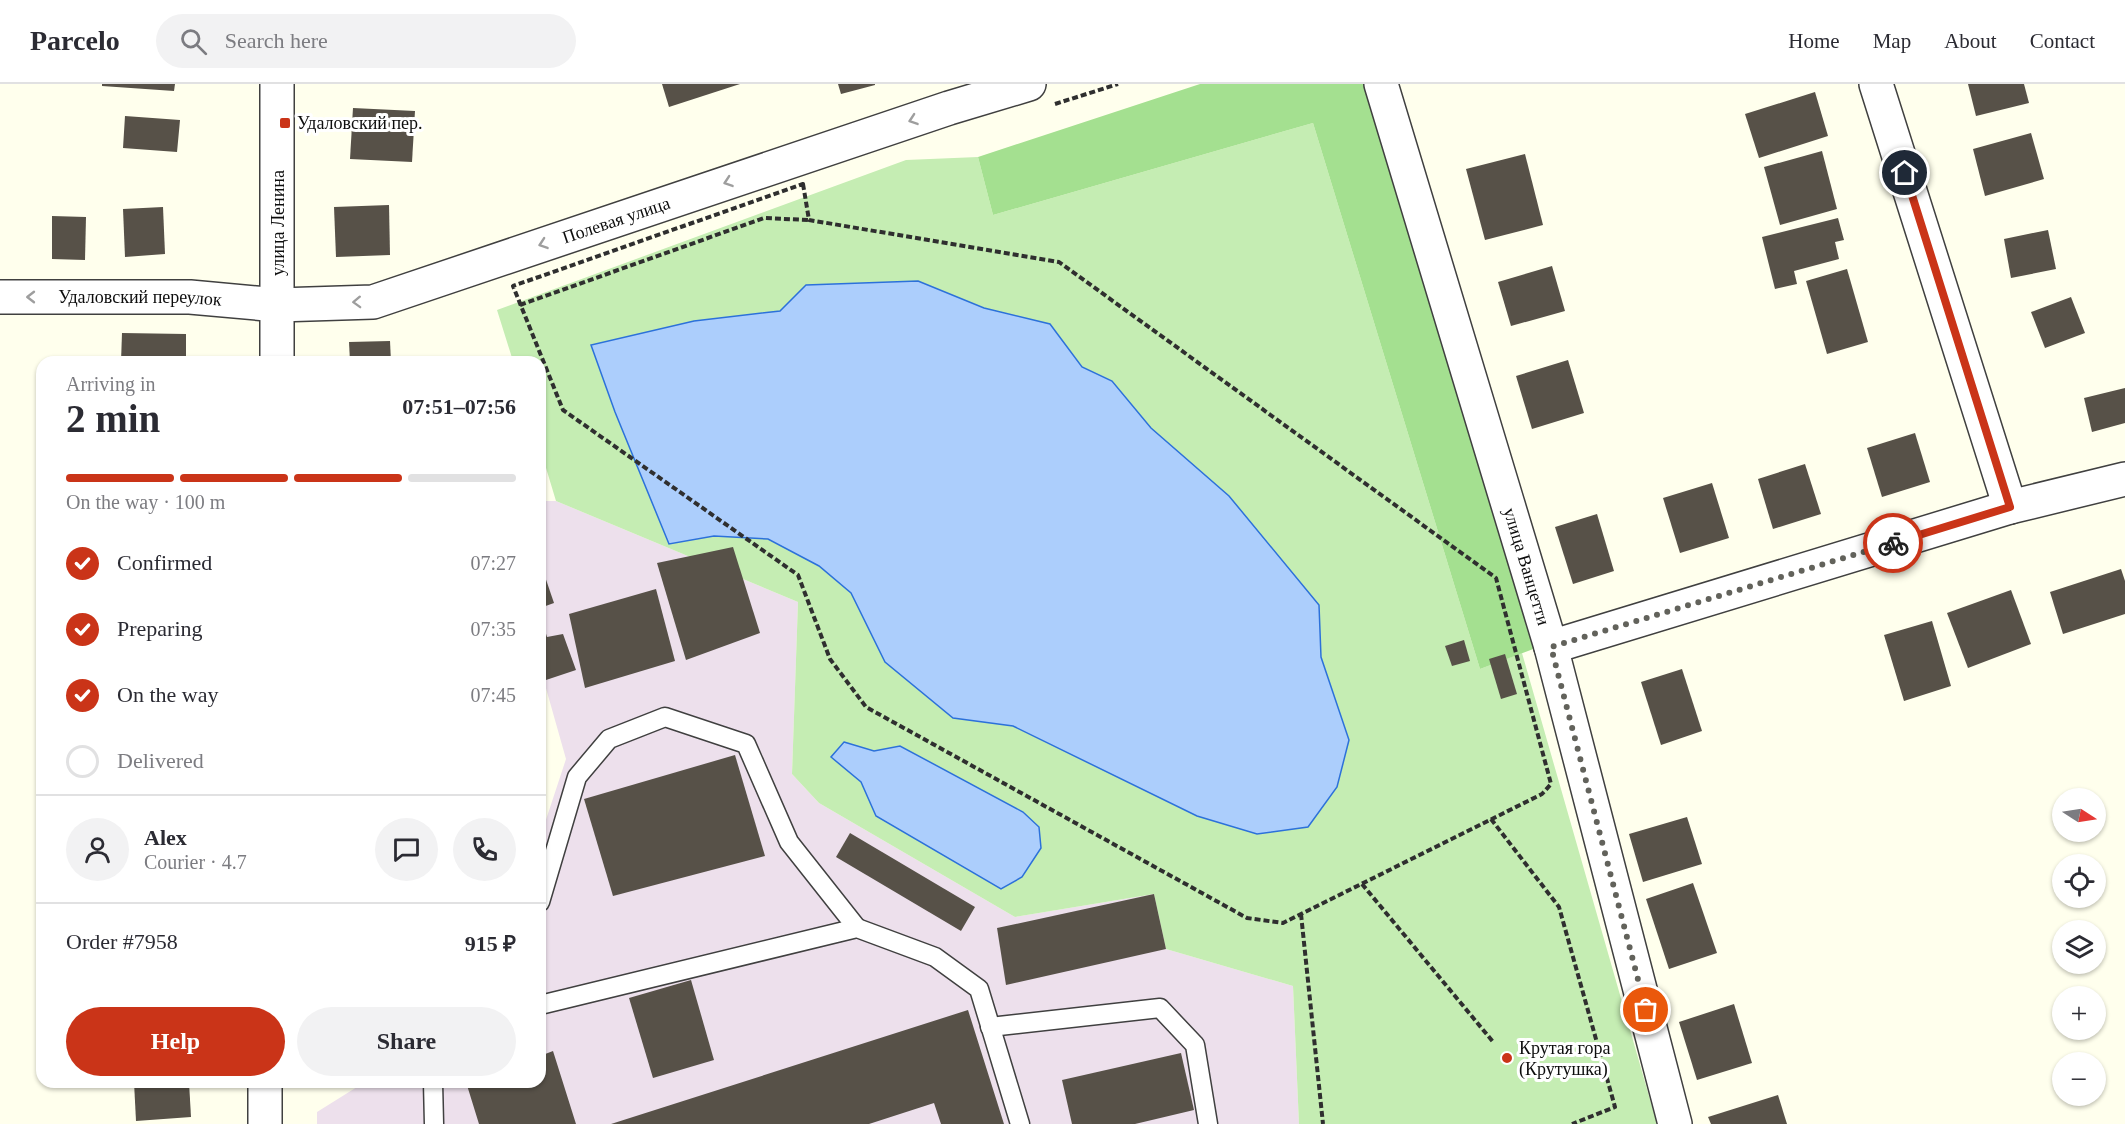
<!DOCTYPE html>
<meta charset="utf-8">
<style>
:root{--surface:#fff;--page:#f2f2f3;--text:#2b2b33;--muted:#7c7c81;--line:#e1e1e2;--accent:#ca3418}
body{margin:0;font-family:"Times New Roman",serif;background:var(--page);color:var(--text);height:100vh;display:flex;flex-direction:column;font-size:22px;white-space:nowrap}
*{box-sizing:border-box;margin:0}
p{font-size:20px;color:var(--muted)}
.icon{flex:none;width:33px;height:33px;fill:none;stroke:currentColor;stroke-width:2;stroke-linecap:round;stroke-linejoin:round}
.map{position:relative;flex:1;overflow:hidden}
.sheet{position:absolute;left:36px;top:272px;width:510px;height:732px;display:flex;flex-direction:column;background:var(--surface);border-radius:18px;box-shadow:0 2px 4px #0004}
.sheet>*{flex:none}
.needle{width:39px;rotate:102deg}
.buttons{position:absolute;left:2052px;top:704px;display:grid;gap:12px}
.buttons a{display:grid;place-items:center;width:54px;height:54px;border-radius:50%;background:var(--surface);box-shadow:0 2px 4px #0004;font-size:30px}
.pin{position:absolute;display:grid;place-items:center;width:51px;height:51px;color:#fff;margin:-26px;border:3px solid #fff;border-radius:50%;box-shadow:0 2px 6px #0007}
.courier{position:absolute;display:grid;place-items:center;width:60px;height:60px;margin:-30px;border:4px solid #ca3418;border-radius:50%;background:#fff;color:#222;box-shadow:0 2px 8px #0007}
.summary em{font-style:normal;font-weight:800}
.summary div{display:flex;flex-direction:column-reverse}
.summary{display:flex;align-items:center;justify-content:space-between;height:102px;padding:0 30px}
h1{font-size:39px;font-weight:800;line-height:45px}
.bar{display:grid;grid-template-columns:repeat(4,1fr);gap:9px 6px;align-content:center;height:72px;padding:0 30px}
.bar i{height:8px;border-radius:4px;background:var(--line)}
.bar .active{background:var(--accent)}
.bar p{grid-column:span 4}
.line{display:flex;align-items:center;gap:15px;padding:0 30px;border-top:2px solid var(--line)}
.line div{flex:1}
.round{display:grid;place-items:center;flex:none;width:63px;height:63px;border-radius:32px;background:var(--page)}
ol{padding:0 30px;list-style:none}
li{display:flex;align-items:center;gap:18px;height:66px}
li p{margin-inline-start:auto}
li .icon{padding:6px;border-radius:50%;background:var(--accent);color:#fff;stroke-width:4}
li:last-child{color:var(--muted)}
li i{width:33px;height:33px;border:3px solid var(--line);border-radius:50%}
.action{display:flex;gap:12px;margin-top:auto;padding:12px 30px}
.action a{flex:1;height:69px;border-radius:36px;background:var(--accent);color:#fff;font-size:24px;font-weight:800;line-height:69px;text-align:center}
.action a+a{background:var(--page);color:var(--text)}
header{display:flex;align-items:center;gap:36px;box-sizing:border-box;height:84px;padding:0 30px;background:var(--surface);border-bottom:2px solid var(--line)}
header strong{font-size:28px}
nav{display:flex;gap:33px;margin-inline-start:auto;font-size:21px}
.search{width:420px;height:54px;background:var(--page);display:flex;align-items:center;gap:15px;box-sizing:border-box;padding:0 21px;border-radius:33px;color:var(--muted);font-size:22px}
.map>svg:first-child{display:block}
.industrial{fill:#ede0ec}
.green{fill:#c5edb3;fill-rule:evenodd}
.forest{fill:#a4e090}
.water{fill:#accefc;stroke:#2c71da;stroke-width:1.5}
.building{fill:#575148}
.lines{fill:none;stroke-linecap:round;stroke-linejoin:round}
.service-casing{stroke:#404040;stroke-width:21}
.minor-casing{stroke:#404040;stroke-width:36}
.tertiary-casing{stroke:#404040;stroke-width:36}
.path{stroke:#2f2f2f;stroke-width:4;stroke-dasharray:6 3;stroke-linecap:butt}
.service{stroke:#fff;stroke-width:18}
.minor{stroke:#fff;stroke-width:33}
.tertiary{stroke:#fff;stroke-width:33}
.oneway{stroke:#9e9e9e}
.done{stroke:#62625b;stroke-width:6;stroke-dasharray:0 10.8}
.route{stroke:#ca3418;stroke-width:8}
.poi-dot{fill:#ca3418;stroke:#fff;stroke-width:2}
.labels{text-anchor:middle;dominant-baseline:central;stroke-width:6;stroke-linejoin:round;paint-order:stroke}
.poi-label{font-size:18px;fill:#0d0d0d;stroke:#fff;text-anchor:start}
.street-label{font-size:18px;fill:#0d0d0d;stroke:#fff}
</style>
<header>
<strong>Parcelo</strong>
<div class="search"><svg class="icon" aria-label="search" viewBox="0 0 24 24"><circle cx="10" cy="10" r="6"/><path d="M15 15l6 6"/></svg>Search here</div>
<nav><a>Home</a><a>Map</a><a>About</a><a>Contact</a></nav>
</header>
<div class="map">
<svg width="2125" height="1040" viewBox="0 0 2125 1040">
<rect width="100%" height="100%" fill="#ffffed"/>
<path class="industrial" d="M540,417H556L798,518L792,690L819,719L1015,833L1154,810L1166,865L1293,902L1299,1040H317V1028L365,998H540V754L566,675L540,583Z"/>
<path class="green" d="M1313,39L1480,585L1522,569L1657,1040H1299L1293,902L1166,865L1154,810L1015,833L819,719L792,690L798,518L556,417L540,364V278L513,277L497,226L906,76L978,73L993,131ZM918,197L984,224L1050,240L1082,283L1112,297L1151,344L1229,412L1318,521L1321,573L1349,656L1197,732L1013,642L953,634L885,578L851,509L819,482L768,455L714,452L669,460L694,237L780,227L806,201ZM900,662L876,732L861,698L874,667Z"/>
<path class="forest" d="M1200,0H1369L1536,564L1480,585L1313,39L993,131L978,73Z"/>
<g class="water">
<path d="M918,197L984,224L1050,240L1082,283L1112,297L1151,344L1229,412L1319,521L1321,573L1349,656L1337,703L1308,743L1257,750L1197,732L1013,642L953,634L885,578L851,509L819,482L768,455L714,452L669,460L615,328L591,261L694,237L780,227L806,201Z"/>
<path d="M844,658L874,667L900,662L1023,728L1039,743L1041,764L1022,793L1001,805L876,732L861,698L831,673Z"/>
</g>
<g class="building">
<path d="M102,0H175L174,7L102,2Z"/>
<path d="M662,0H740L669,23Z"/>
<path d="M838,0H875V1L841,10Z"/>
<path d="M1968,0H2024L2029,19L1976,32Z"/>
<path d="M1815,8L1828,52L1759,74L1745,30Z"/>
<path d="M353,24L415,27L412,78L350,75Z"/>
<path d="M125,32L180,36L177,68L123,64Z"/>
<path d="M2031,49L2044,95L1985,112L1973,65Z"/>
<path d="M1822,67L1837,125L1780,141L1764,83Z"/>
<path d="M1525,70L1543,141L1485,156L1466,85Z"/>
<path d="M389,121L390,171L336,173L334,123Z"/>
<path d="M163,123L165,170L125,173L123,125Z"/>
<path d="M52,132L86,133L85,176L52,175Z"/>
<path d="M1838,134L1844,156L1835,158L1839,175L1794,187L1797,200L1775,205L1762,153Z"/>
<path d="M2048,146L2056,185L2011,194L2004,155Z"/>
<path d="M1552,182L1565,227L1511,242L1498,198Z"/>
<path d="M1847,185L1868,258L1827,270L1806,197Z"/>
<path d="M2071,213L2085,249L2045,264L2031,228Z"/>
<path d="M122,249L186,250V278H121Z"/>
<path d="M390,257L391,278H350L349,258Z"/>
<path d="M1568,276L1584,329L1532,345L1516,292Z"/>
<path d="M2125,304V339L2092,348L2084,314Z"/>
<path d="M1915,349L1930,398L1882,413L1867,364Z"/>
<path d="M1805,380L1821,430L1773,445L1758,395Z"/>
<path d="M1712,399L1729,454L1680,469L1663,414Z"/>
<path d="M1597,430L1614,487L1573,500L1555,443Z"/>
<path d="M733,463L760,549L686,576L657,479Z"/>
<path d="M540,478L554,519L540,524Z"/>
<path d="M2121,485L2125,497V530L2063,550L2050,508Z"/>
<path d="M656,505L675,577L585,604L569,530Z"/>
<path d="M2011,506L2031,560L1968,584L1947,529Z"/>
<path d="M540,530L547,553L563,550L576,586L540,598Z"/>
<path d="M1932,537L1951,602L1904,617L1884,551Z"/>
<path d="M1464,556L1470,577L1452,582L1445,562Z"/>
<path d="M1505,570L1517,610L1501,615L1489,575Z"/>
<path d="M1682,585L1702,647L1661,661L1641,598Z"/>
<path d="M735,671L765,772L613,812L584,715Z"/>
<path d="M1687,733L1702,780L1643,798L1629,750Z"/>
<path d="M850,749L975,823L961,847L836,773Z"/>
<path d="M1693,799L1717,869L1669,885L1646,815Z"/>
<path d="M1154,810L1166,865L1006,901L997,844Z"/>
<path d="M691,896L714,976L653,994L629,914Z"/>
<path d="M1734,920L1752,979L1697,996L1679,938Z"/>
<path d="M968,926L1004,1040H941L934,1019L869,1040H611Z"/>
<path d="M553,967L576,1040H479L466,998H540V972Z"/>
<path d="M1181,969L1194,1026L1135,1040H1072L1062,996Z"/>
<path d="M134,998H189L191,1033L136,1037Z"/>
<path d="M1778,1011L1787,1040H1711L1708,1033Z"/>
</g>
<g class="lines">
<defs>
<g id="service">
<path d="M540,818L577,693L609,655L665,633L746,660L789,758L857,844"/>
<path d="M540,921L857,844L935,873L979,905L1020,1040"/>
<path d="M990,943L1160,924L1195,961L1208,1040"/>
<path d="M433,998L434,1040"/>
</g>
<g id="minor">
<path id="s1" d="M1381,0L1551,563L1675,1040"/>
<path d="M1876,0L2010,423"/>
<path id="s2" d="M0,213H190L278,221L373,218L949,24L1029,0"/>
<path d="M1551,563L2010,423L2125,395"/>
</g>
<g id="tertiary">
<path d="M277,0V278"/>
<path d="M265,1040V998"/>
</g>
</defs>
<use href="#service" class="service-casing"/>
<use href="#minor" class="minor-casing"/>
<use href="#tertiary" class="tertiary-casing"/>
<g class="path">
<path d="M1055,20L1118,0"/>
<path d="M803,100L809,136L1059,178L1496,494L1551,700L1542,710L1283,839L1247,834L866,623L830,575L798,491L563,326L513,202Z"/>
<path d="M520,221L764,134L809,136"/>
<path d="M1491,735L1559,823L1615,1023L1572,1040"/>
<path d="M1362,800L1494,959"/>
<path d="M1301,830L1323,1040"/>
</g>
<use href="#service" class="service"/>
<use href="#minor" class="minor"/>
<use href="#tertiary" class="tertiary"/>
</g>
<defs><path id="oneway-chevron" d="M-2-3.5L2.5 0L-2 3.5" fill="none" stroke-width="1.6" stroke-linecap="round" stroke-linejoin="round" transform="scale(1.5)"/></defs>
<g class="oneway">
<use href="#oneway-chevron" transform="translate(913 36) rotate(161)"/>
<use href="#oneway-chevron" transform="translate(728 98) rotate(161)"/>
<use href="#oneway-chevron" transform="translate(543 160) rotate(161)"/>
<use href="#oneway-chevron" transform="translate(31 213) rotate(-180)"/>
<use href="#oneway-chevron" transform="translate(357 218) rotate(178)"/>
</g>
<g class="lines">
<path class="done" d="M1646,926L1551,563L1893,459"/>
<path class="route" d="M1893,459L2010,423L1905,89"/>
</g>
<g class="poi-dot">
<rect x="279" y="33" width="12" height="12" rx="3"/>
<circle cx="1507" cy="974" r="6"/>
</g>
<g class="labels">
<g class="poi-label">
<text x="297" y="39">Удаловский пер.</text>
<text x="1519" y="964">Крутая гора<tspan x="1519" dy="21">(Крутушка)</tspan></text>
</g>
<g class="street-label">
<text stroke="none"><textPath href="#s2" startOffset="630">Полевая улица</textPath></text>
<text transform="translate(278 139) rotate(-90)">улица Ленина</text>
<text stroke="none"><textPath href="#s2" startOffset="140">Удаловский переулок</textPath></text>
<text stroke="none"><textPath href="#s1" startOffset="504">улица Ванцетти</textPath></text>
</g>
</g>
</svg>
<div class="buttons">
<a><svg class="needle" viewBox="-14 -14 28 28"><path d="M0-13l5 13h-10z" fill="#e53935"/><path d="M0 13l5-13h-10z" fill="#7c7c81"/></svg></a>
<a><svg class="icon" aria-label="locate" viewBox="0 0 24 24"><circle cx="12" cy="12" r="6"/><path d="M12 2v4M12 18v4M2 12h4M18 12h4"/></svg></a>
<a><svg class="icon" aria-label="layers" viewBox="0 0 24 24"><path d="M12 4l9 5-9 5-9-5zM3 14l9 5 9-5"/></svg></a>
<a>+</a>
<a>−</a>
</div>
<div class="pin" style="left:1646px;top:926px;background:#ea580c"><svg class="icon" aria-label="bag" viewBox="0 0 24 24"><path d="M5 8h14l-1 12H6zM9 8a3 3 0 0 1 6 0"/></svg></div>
<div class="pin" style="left:1905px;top:89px;background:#1f2937"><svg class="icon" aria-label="home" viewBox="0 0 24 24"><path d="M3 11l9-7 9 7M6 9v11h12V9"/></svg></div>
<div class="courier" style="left:1893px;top:459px"><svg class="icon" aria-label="bike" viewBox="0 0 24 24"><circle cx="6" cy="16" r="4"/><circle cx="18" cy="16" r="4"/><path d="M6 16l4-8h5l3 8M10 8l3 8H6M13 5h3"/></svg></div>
<section class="sheet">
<div class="summary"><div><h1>2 min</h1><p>Arriving in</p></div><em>07:51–07:56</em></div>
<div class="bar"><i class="active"></i><i class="active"></i><i class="active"></i><i></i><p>On the way · 100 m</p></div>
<ol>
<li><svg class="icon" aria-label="check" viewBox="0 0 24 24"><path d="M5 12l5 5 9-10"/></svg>Confirmed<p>07:27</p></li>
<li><svg class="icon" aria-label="check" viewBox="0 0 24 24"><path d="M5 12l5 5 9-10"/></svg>Preparing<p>07:35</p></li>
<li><svg class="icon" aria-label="check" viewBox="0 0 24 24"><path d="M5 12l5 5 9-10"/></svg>On the way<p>07:45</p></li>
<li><i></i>Delivered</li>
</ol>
<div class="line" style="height:108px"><a class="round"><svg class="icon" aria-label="person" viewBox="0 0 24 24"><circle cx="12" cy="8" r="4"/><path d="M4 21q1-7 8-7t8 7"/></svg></a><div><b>Alex</b><p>Courier · 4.7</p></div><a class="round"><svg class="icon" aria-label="chat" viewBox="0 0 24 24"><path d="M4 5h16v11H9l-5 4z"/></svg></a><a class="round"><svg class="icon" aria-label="phone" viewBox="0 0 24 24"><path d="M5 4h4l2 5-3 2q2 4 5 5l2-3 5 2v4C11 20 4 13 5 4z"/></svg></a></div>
<div class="line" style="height:78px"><div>Order #7958</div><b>915 ₽</b></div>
<div class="action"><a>Help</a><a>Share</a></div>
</section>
</div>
